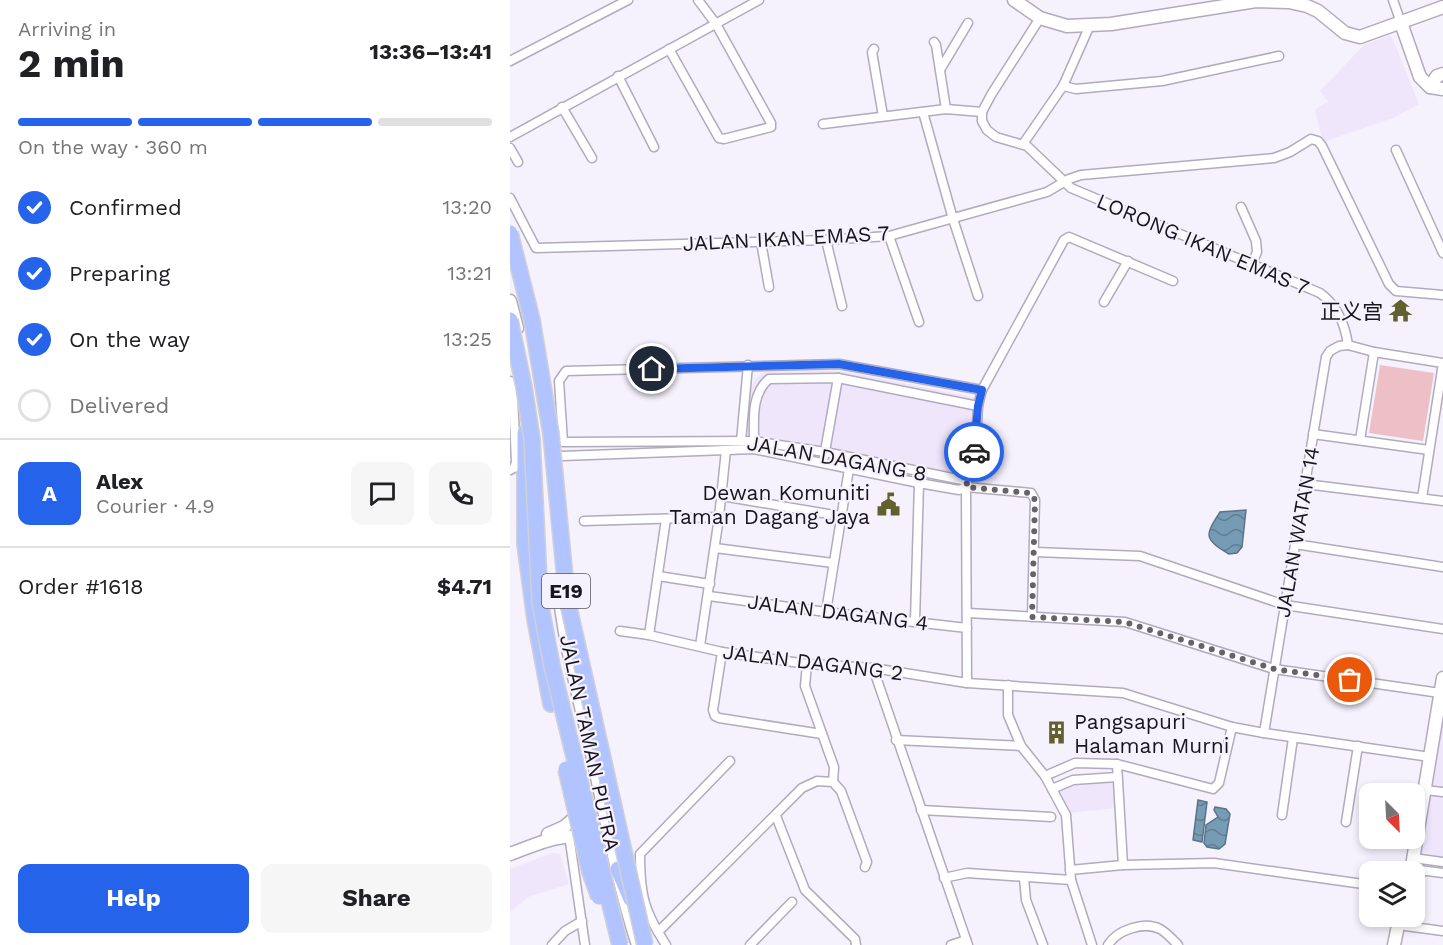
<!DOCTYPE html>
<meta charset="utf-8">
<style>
:root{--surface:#fff;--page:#f6f6f6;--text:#202124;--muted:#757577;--line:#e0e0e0;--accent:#2563eb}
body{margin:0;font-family:"Work Sans","Noto Sans SC",sans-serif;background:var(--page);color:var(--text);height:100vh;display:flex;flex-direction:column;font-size:22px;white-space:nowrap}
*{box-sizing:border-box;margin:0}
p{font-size:20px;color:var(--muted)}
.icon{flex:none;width:33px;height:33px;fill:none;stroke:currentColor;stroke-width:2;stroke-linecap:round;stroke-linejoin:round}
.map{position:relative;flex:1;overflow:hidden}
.details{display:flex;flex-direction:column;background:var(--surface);width:510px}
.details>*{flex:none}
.needle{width:39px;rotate:156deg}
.buttons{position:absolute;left:849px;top:783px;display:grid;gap:12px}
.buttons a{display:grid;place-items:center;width:66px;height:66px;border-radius:12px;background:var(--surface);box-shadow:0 3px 9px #0003;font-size:30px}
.pin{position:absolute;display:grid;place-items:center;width:51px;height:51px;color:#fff;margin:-26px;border:3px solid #fff;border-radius:50%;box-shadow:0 2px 6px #0007}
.courier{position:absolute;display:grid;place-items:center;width:60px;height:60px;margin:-30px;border:4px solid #2563eb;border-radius:50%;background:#fff;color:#222;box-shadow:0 2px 8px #0007}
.headline em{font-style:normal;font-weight:700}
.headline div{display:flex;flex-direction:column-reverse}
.headline{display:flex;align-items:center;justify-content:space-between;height:102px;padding:0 18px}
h1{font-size:39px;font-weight:700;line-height:45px}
.bar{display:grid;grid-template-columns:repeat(4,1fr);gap:9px 6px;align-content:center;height:72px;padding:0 18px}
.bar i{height:8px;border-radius:4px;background:var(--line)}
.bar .selected{background:var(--accent)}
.bar p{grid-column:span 4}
.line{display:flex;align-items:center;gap:15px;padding:0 18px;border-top:2px solid var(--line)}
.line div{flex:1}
.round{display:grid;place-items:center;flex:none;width:63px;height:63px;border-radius:12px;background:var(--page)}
ol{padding:0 18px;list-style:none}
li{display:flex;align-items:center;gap:18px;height:66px}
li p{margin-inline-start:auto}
li .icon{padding:6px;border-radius:50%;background:var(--accent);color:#fff;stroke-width:4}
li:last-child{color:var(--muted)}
li i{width:33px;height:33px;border:3px solid var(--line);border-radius:50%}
.button{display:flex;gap:12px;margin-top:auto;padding:12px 18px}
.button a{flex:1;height:69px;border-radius:12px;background:var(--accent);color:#fff;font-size:24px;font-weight:700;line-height:69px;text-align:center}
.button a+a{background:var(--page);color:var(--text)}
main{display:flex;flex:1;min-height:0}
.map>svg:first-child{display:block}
.built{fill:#efe6fc}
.park{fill:#ecc0c6}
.water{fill:url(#water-waves);stroke:#5a7387;stroke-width:1.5}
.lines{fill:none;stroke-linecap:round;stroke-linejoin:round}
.street-casing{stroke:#b2aabd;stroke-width:11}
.secondary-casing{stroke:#b2aabd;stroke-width:15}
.highway-casing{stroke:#d1d0d2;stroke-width:18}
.street{stroke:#fff;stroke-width:8}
.secondary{stroke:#fff;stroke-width:12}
.highway{stroke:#b2c4ff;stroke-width:15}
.highway-bridge-casing{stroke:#d1d0d2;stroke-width:18;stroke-linecap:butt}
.highway-bridge{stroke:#b2c4ff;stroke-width:15}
.done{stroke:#65626b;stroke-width:6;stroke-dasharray:0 10.8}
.route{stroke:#2563eb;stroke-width:8}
.labels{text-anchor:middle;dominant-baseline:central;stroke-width:4.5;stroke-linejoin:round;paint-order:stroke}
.shield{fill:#f5f1fd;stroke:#5a5760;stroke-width:1.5}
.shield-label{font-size:20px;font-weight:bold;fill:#18151c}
.street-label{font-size:21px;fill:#18151c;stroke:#f5f1fd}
.poi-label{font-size:21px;fill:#18151c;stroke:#f5f1fd;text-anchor:end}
</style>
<main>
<section class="details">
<div class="headline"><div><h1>2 min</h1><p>Arriving in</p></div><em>13:36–13:41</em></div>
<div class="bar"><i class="selected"></i><i class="selected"></i><i class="selected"></i><i></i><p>On the way · 360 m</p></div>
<ol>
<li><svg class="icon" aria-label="check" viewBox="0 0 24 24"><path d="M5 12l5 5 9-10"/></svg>Confirmed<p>13:20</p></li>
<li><svg class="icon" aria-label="check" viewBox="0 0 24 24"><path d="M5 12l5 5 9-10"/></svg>Preparing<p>13:21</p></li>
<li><svg class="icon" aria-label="check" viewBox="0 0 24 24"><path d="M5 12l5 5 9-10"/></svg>On the way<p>13:25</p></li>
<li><i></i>Delivered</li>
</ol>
<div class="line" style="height:108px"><b class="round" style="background:var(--accent);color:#fff">A</b><div><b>Alex</b><p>Courier · 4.9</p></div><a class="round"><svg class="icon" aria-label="chat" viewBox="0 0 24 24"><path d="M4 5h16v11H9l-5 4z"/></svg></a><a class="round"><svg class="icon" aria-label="phone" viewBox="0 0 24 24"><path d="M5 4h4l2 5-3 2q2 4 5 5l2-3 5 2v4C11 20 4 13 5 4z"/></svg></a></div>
<div class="line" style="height:78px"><div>Order #1618</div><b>$4.71</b></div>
<div class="button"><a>Help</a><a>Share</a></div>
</section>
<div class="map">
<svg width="933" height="945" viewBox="0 0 933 945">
<defs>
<pattern id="water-waves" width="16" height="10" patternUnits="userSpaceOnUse" patternTransform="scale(1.5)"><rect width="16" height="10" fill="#769bb5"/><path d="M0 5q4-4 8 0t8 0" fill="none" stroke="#607d92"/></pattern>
</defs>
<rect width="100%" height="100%" fill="#f5f1fd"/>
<g class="built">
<path d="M881,35L909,104L883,118L813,142L805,110L818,101L810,91L854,45Z"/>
<path d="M274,369L334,371L472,399L466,481L449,484L304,454L237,444L240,389L245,379L256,370Z"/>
<path d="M930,725H933V860L909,856Z"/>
<path d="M604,780L607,808L558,813L546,790L564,782Z"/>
<path d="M42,853L50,854L59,884L18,897L0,912V869Z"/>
</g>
<path class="park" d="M870,365L924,373L913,441L859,433Z"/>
<g class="water">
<path d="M736,510L732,547L727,553L719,554C692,539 696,534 710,512Z"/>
<path d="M688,800L697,802L692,842L683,840Z"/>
<path d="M705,807L716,809L720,814L715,844L709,849L697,847L694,843L696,825L708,817L704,810Z"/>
</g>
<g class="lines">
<defs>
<g id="street">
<path d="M883,0L891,23"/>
<path d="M530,18L481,95L472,112V121L477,130L486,137L517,146L561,188L810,293C828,306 835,324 838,345"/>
<path d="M424,42L426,45L436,109"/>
<path d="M159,49L209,138L214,139L261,127V123L206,24L188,0"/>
<path d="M364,49L362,52L373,116"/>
<path d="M0,61L118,0"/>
<path d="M430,70L458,23"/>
<path d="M108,76L144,147"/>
<path d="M553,86L566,89L652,81L769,56"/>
<path d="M52,107L82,158"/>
<path d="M413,112L443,219L468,296"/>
<path d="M313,124L436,109L472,112"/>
<path d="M0,137L249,0"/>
<path d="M513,144L553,86L580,25"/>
<path d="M0,148L8,162"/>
<path d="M886,150L933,253"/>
<path d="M0,198L26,248L316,240L379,236L537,192L559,179L571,175L764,158L780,152L801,139L808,141L812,146L879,284L886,291L933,295"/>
<path d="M731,207L746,241L747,252L742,264"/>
<path d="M379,236L409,322"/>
<path d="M316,240L332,306"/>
<path d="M251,242L259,287"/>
<path d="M594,302L618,261"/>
<path d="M0,381L3,395L6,462L4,468L0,470"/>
<path d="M803,434L919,450"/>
<path d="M850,440L864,352"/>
<path d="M231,441L238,365"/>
<path d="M244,441C244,419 241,394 259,379L328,378L468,406"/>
<path d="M42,452L52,456L244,449L409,483L449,490L456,487L521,493L525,500L522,617"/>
<path d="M314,457L328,378"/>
<path d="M457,481L315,452L244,441L53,442L49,381L56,371L329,364L472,390"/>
<path d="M795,484L933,501"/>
<path d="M212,496L330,516"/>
<path d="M74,521L209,517"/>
<path d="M785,544L933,567"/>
<path d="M205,548L323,563"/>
<path d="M525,552L630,556L775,605L933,629"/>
<path d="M148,576L200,584"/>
<path d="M199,596L316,612L457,628"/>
<path d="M316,612L339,469"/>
<path d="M458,613L615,622L764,669L930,693"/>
<path d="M405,621L409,483"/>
<path d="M110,631L139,635L212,652L297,664L363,668L457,683L613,693L722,727L754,733L920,757"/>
<path d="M139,635L156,519"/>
<path d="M190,646L209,517L216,450"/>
<path d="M212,652L203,710L205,716L209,718L312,734"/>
<path d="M297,664L295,686L324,767L323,782"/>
<path d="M363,668L458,945"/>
<path d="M457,683L456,487L466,444L468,406L472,390L554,240L559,237L663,281"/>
<path d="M498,685V715L511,746L535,776L556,815L561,880L582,945"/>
<path d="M754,733L816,357L820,351L829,346L838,345L864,352L933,363L912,498"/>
<path d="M386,740L511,746"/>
<path d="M607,764L613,865"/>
<path d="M535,776L565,763L607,764L703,789L709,783L722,727"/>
<path d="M542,789L563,780L607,777"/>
<path d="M915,790L933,792"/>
<path d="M411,810L541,817"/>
<path d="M772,815L783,738"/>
<path d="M266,816L295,890L345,939L346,945"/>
<path d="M836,822L848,746"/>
<path d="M59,835L75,945"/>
<path d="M903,858L933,862"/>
<path d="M901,869L933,873"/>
<path d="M560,870L613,865L704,863L860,885"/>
<path d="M434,878L457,873L561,880"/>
<path d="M514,878L516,900L533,945"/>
<path d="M888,925L933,931"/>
<path d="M148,932L292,788L307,781L323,782L331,791L357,862L355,867"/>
<path d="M42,945L55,931L72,921"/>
<path d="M156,945C134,911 130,895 130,854L220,761"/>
<path d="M240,945L282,902"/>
<path d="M441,945L456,940"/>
<path d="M598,945C607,930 634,921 650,929C656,932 663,940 668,945"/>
</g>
<g id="secondary">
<path d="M504,0L530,18L557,26L601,24L746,1L779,2L797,6L808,11L835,33L850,37L933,7"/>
<path d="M891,23L910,77L920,87L933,89"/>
<path d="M920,87L927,76L933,74"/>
<path d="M0,301L7,328"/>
<path d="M48,580C53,639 69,697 82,754C96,818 108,883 128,945"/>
<path d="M38,834L54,827L73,811"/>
<path d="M0,854C28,844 49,832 79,838"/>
<path d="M901,872L933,678"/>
<path d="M884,945L890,916"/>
</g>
<g id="highway">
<path d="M15,433V544L25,619L41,704"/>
<path d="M108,869L121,899"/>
</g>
</defs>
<use href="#street" class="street-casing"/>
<use href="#secondary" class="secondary-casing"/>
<use href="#highway" class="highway-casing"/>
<use href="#street" class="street"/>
<use href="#secondary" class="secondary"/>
<use href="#highway" class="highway"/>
<defs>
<g id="highway-bridge">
<path d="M0,233L22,320L41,434L57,599L135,945"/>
<path d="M0,320L14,387L22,439L30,602L42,666L110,945"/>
<path d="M56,769L80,872L89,897"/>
</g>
</defs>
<use href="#highway-bridge" class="highway-bridge-casing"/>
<use href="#highway-bridge" class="highway-bridge"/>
</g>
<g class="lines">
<path class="done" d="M464,452L456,487L521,493L525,500L522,617L615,622L764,669L840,680"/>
<path class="route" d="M142,369L329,364L472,390L468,406L464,452"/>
</g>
<defs>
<symbol id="temple-bare" viewBox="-9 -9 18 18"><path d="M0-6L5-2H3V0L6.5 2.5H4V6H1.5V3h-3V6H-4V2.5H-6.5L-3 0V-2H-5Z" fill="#62612e" stroke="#f5f1fd" stroke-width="2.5" paint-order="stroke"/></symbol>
<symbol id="civic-bare" viewBox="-9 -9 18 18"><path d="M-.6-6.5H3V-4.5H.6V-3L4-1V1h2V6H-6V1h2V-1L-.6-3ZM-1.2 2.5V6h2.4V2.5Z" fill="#62612e" stroke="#f5f1fd" stroke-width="2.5" paint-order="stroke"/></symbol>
<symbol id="building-bare" viewBox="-9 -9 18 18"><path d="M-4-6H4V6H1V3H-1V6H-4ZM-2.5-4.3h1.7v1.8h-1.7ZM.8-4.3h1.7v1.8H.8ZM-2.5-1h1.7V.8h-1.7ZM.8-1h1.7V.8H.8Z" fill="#62612e" stroke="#f5f1fd" stroke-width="2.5" paint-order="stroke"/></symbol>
</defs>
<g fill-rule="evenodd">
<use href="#temple-bare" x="874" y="294" width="33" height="33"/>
<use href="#civic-bare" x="362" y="488" width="33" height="33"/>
<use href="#building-bare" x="530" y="716" width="33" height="33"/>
</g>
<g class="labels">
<rect class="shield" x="32" y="574" width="48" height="34" rx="4.5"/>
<g class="shield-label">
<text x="56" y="591">E19</text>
</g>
<g class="street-label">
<text transform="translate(276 238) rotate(-3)">JALAN IKAN EMAS 7</text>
<text transform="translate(693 244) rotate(23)">LORONG IKAN EMAS 7</text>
<text transform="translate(327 458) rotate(10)">JALAN DAGANG 8</text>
<text transform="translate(787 532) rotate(-80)">JALAN WATAN 14</text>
<text transform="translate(328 612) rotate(7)">JALAN DAGANG 4</text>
<text transform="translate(303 662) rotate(7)">JALAN DAGANG 2</text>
<text transform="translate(80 743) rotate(78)">JALAN TAMAN PUTRA</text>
</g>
<g class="poi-label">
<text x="873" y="311">正义宫</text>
<text x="360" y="492">Dewan Komuniti<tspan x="360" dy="24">Taman Dagang Jaya</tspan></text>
<text x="564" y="721" text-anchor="start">Pangsapuri<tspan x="564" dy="24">Halaman Murni</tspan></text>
</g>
</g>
</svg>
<div class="buttons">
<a><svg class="needle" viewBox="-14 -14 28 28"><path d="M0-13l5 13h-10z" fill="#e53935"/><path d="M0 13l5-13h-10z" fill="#757577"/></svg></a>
<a><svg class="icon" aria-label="layers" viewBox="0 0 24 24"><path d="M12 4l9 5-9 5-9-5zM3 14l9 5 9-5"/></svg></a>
</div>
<div class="pin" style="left:840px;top:680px;background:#ea580c"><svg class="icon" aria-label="bag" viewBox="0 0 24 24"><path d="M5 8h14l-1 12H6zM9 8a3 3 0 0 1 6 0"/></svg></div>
<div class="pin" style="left:142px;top:369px;background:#1f2937"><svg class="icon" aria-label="home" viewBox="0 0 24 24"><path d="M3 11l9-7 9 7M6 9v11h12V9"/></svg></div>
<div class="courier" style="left:464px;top:452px"><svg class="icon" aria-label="car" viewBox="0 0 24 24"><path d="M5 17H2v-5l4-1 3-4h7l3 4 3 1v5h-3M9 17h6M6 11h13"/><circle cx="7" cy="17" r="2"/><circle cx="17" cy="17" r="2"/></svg></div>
</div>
</main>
